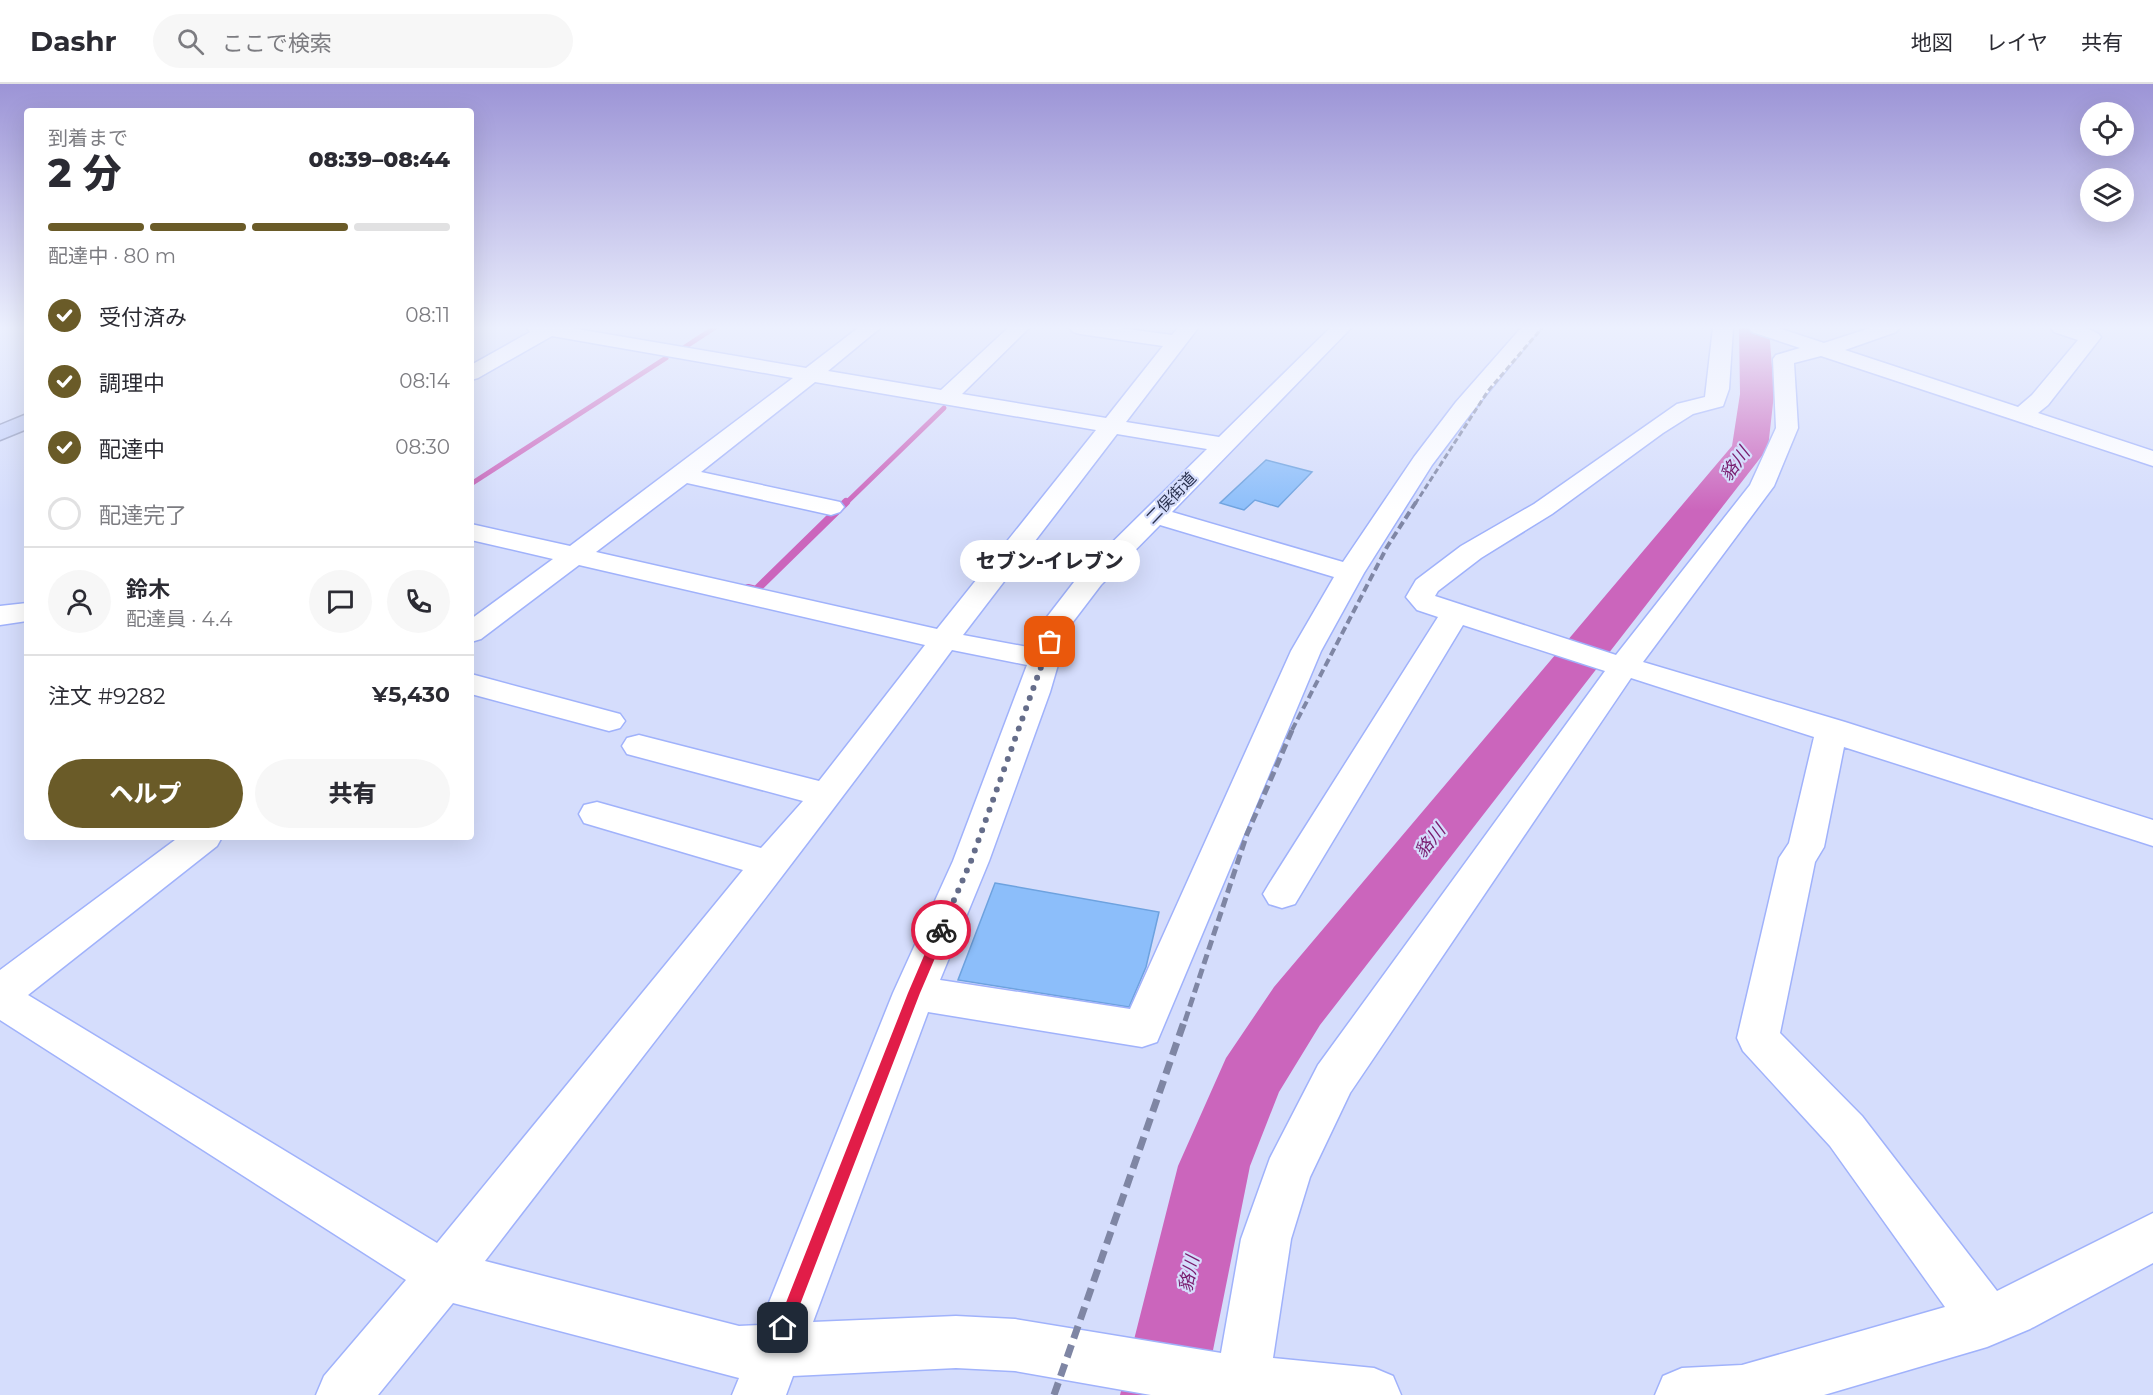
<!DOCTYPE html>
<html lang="ja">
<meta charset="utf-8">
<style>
:root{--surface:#fff;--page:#f7f7f7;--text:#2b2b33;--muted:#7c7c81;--line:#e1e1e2;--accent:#6a5b28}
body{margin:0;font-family:Montserrat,"Noto Sans JP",sans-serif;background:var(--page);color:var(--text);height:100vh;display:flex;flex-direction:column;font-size:22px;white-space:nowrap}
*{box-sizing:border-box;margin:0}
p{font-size:20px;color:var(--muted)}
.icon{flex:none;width:33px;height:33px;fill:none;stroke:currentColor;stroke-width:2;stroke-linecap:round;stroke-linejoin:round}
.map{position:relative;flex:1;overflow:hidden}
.sheet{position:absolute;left:24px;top:24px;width:450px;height:732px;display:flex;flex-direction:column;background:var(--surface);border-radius:6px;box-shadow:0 6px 24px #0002}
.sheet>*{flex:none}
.buttons{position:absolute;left:2080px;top:18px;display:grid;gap:12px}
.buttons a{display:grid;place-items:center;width:54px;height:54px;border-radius:50%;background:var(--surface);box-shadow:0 6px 24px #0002;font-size:30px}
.pin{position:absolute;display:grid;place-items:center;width:51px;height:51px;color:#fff;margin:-26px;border-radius:12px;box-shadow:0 3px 9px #0006}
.courier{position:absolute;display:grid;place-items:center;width:60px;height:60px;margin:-30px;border:4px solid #e11d48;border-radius:50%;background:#fff;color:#222;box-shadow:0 2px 8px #0007}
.bubble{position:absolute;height:42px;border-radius:21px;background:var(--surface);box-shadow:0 6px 24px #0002;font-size:20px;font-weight:800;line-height:42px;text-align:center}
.summary em{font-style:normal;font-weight:800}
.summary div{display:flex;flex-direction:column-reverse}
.summary{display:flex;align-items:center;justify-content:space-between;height:102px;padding:0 24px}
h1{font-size:39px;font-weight:800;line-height:45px}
.bar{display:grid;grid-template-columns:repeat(4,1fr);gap:9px 6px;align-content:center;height:72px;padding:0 24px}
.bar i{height:8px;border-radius:4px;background:var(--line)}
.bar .current{background:var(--accent)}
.bar p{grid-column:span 4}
.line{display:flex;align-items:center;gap:15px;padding:0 24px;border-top:2px solid var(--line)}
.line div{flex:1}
.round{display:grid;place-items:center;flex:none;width:63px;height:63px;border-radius:32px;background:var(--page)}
ol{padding:0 24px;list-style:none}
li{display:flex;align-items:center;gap:18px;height:66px}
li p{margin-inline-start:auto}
li .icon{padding:6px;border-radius:50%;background:var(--accent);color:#fff;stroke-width:4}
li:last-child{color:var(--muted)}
li i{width:33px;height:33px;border:3px solid var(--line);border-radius:50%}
.cta{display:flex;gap:12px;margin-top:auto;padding:12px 24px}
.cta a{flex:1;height:69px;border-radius:36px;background:var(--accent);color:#fff;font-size:24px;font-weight:800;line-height:69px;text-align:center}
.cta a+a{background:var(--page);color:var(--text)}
header{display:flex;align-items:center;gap:36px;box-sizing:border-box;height:84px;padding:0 30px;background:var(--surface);border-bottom:2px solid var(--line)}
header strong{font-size:28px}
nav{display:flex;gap:33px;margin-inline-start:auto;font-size:21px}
.search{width:420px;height:54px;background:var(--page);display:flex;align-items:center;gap:15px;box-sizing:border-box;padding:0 21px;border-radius:33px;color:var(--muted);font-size:22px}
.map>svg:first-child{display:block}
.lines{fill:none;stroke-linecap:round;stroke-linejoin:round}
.stream-far1{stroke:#cb65bc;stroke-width:5}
.stream{stroke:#cb65bc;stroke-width:8}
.river{fill:#cb65bc;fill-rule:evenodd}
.building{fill:#8cbefa;stroke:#6da2df;stroke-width:1.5}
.minor-casing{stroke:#a0b2fb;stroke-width:3}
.highway-casing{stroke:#8e98bd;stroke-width:3}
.minor{fill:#fff;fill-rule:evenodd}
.highway{fill:#c4d0fa;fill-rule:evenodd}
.rail-far3{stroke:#7f86a4;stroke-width:3;stroke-dasharray:6 3;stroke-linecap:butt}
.rail-far2{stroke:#7f86a4;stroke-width:4;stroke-dasharray:8 4;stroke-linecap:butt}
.rail-far1{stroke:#7f86a4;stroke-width:5;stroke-dasharray:10 5;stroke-linecap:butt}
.rail{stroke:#7f86a4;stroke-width:7;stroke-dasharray:13 7;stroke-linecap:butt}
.route{fill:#e11d48}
.done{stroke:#656d8a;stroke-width:6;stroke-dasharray:0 10.8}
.labels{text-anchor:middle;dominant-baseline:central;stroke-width:4.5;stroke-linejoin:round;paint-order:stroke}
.street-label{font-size:16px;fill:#29304d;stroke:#d5ddfc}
.water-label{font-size:18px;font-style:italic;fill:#781a6d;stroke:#d5ddfc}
</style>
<header>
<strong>Dashr</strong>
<div class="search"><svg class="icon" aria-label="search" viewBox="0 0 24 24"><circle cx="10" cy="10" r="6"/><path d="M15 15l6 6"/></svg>ここで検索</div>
<nav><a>地図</a><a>レイヤ</a><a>共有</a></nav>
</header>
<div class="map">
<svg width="2153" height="1311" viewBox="0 0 2153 1311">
<rect width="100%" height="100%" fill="#d5ddfc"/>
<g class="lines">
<g class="stream-far1">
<path d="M685,263L714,244"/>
<path d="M471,400L666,274"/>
<path d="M845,420L944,324"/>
</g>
<path class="stream" d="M748,504L756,506L846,418"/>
<path class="river" d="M1739,244H1769L1774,310L1768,364L1320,941L1279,1008L1250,1082L1204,1311H1120L1178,1082L1226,974L1274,903L1732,362L1740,310Z"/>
</g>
<g class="building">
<path d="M1266,376L1312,388L1278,423L1255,416L1244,426L1220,419Z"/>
<path d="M995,799L1159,828L1146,883L1129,923L958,896Z"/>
</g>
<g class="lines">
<defs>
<g id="minor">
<path d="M527,244H571L806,284L858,244H880L828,287L941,306L1008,244H1029L962,310L1106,334L1163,262L1080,250L1073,248L1070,244H1120L1172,251L1178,244H1198L1126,338L1219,353L1330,244H1351L1172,428L1343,478L1414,373L1456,318L1521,244H1541L1472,328L1432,381L1364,489L1321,567L1157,958L1142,963L928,928L813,1238L956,1232L1015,1235L1221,1269L1241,1155L1270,1074L1318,981L1605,587L1463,541L1295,820L1282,824L1269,820L1263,810L1269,800L1438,533L1417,526L1406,513L1416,496L1461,462L1534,420L1677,320L1705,313L1713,244H1733L1729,305L1723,322L1693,330L1663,349L1552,430L1481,474L1438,507L1435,512L1616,571L1750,401L1776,344L1773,275L1776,271L1800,264L1752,248L1749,244H1778L1824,259L1870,244H1899L1896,248L1845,266L2018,323L2032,311L2078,256L2054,248L2051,244C2066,244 2092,240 2101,253L2098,257L2048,321L2038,329L2153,367V382L1821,272L1794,279L1798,344L1774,402L1643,578L1845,638L2153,736V762L1844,663L1824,763L1815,778L1780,949L1862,1032L1997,1207L2153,1129V1179L2030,1245L1987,1263L1824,1311H1655L1663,1292L1682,1284L1742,1281L1945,1223L1830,1062L1743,967L1737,954L1779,774L1789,759L1814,653L1631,594L1350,1009L1310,1093L1291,1155L1273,1274L1374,1284L1393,1292L1401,1311H1151L1015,1287L956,1284L793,1292L786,1311H732L739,1294L453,1219L378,1311H316L324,1292L406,1196L0,936V886L179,753H222L217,762L28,911L437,1159L743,786L584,739L579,730L584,721L597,718L761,764L803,717L627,670L622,662L627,654L639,651L819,697L925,561L579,481L481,555L471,558V535L553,475L471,456V440L570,462L793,294L552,252L478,294L471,296V281L530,248ZM815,298L1096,346L937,545L596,468L687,399L831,431L840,428L844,423L840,418L701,388ZM1117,350L1207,365L1081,489L1040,542L1033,564L963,551ZM1160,441L1334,493L1291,567L1130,925L940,896L989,777L1050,608L1069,543L1101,501ZM952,566L1027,581L953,777L893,909L760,1241L739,1242L485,1177C641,974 800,773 952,566Z"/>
<path d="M27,519V537L0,541V522Z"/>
<path d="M471,590L620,630L625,637L620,644L609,647L471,610Z"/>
</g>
<path id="highway" d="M27,330V345L0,356V341Z"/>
</defs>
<use href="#minor" class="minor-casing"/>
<use href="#highway" class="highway-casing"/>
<use href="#minor" class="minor"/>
<use href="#highway" class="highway"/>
<path class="rail-far3" d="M1415,420L1488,307L1542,244"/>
<path class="rail-far2" d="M1292,646L1387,463L1416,418"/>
<path class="rail-far1" d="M1185,937L1247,750L1293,644"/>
<path class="rail" d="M1054,1311L1185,935"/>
</g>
<linearGradient id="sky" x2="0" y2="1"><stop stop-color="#9c94d6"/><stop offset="0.57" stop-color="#ecf0fe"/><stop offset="1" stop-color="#ecf0fe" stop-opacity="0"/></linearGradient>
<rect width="2153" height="427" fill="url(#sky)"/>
<path class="route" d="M941,842L947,846L920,909L791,1244L789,1249L783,1251L778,1249L776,1244L908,909L935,846Z"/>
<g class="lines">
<path class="done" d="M941,846L971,777L1050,558"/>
</g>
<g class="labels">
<g class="street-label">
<text transform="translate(1171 414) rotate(-46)">二俣街道</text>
</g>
<g class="water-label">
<text transform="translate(1735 380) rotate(-54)">貉川</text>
<text transform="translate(1430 757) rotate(-51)">貉川</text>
<text transform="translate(1189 1190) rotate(-77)">貉川</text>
</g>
</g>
</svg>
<div class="buttons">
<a><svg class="icon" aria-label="locate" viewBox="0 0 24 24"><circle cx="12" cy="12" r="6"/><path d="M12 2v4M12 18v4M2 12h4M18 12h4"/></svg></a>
<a><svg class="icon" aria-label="layers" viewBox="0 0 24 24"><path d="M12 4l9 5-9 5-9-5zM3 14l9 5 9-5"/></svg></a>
</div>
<div class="pin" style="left:1050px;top:558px;background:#ea580c"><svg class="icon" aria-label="bag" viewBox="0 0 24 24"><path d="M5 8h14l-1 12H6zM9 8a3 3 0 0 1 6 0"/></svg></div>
<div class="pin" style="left:783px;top:1244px;background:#1f2937"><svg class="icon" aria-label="home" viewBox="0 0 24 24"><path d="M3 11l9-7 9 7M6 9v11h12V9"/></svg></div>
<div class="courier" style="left:941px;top:846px"><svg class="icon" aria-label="bike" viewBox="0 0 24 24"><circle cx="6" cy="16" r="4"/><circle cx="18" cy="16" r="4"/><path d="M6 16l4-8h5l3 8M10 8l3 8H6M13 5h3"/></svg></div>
<div class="bubble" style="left:960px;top:456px;width:180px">セブン-イレブン</div>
<section class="sheet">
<div class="summary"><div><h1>2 分</h1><p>到着まで</p></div><em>08:39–08:44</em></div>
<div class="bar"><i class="current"></i><i class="current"></i><i class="current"></i><i></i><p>配達中 · 80 m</p></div>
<ol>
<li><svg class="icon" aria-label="check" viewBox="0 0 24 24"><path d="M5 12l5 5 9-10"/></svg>受付済み<p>08:11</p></li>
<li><svg class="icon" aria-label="check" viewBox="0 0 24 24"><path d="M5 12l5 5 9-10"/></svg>調理中<p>08:14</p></li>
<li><svg class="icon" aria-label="check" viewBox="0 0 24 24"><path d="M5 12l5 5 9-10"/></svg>配達中<p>08:30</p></li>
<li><i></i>配達完了</li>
</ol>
<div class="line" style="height:108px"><a class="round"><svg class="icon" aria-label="person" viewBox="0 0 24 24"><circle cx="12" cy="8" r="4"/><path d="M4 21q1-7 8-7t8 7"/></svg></a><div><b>鈴木</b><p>配達員 · 4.4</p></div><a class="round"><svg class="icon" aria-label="chat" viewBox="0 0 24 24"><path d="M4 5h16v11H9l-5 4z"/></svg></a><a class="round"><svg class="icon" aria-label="phone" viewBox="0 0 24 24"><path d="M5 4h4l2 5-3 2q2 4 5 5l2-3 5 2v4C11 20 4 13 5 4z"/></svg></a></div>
<div class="line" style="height:78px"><div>注文 #9282</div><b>¥5,430</b></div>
<div class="cta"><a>ヘルプ</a><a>共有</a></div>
</section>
</div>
